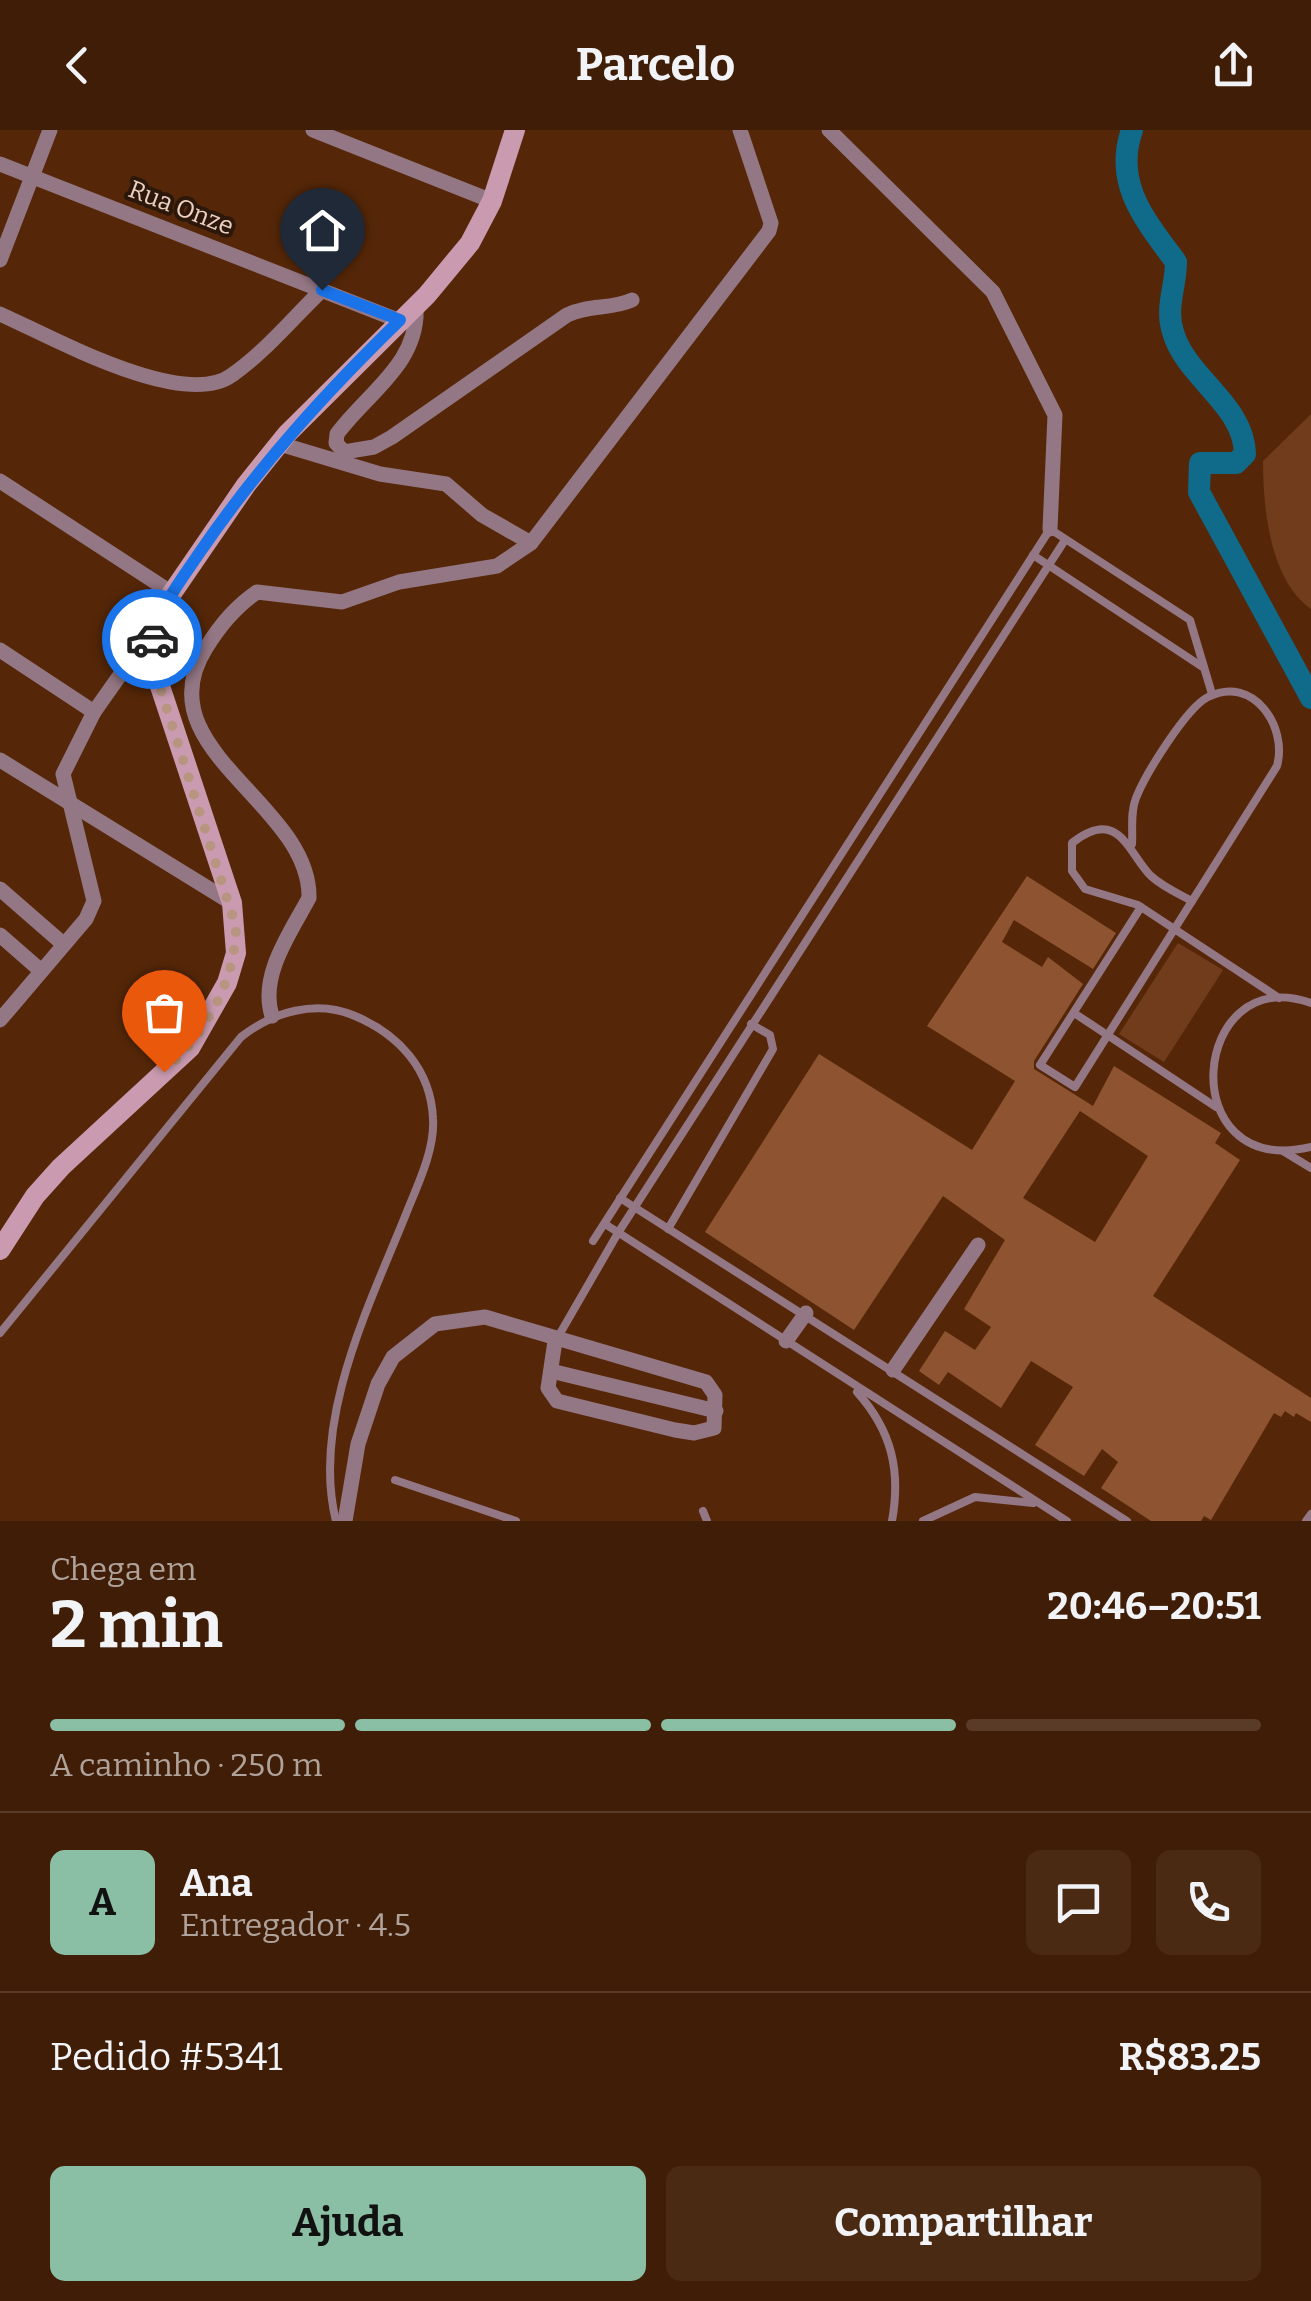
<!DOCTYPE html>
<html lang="pt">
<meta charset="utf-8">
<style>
:root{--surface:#401d06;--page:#4b2a14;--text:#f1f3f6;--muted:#aea29b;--line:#593b28;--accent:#8abfa5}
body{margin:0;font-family:Bitter,serif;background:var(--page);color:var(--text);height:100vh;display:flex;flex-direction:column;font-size:38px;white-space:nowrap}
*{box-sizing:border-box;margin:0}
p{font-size:32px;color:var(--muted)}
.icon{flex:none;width:55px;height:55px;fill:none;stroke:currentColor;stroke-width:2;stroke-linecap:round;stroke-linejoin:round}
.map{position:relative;height:1391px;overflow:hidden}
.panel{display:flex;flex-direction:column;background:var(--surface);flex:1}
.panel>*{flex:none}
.pin{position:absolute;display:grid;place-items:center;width:85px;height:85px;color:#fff;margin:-102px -42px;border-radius:50% 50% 50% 0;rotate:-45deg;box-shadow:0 0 10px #0007}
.pin .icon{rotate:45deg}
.courier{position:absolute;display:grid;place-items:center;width:100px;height:100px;margin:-50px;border:8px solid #1a73e8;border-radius:50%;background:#fff;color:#222;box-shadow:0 2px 12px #0007}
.headline em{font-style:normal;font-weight:700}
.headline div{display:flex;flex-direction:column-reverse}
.headline{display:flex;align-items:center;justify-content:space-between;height:170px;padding:0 50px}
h1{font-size:65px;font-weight:700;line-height:75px}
.bar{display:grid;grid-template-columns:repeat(4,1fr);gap:15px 10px;align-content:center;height:120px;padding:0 50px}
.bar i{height:12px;border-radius:8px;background:var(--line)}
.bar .active{background:var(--accent)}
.bar p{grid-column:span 4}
.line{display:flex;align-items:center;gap:25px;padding:0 50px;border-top:2px solid var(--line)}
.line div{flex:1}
.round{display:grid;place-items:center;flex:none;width:105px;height:105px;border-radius:15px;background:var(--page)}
.primary-button{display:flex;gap:20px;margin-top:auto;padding:20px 50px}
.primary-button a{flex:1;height:115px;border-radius:15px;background:var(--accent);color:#111;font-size:40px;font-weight:700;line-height:115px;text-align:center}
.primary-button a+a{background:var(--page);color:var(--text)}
header{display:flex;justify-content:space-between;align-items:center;height:130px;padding:0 50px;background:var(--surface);font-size:45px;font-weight:700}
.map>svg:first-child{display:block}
.green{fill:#713c1b}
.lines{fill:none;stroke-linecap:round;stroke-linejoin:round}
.river{stroke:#106a8a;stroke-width:22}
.building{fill:#8e5331;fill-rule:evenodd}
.lane{stroke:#947784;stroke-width:8}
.street{stroke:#947784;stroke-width:15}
.secondary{stroke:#ca9bb0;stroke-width:20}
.done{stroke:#b89580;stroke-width:10;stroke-dasharray:0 18}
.route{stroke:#1a73e8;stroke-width:12}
.labels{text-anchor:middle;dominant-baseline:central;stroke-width:8;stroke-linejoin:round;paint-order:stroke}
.street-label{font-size:25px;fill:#eed0c0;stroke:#2c170b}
</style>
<header><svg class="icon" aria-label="back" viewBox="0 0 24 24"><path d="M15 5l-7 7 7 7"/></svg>Parcelo<svg class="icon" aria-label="share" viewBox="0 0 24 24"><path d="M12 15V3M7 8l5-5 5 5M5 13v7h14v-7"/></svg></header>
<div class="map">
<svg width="1311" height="1391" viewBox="0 0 1311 1391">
<rect width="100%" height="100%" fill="#552708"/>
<g class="green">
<path d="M1311,284V479C1270,450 1263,379 1263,331Z"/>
<path d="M1178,813L1223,840L1164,932L1119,904Z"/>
</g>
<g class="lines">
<path class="river" d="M1132,0C1113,54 1146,91 1176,132C1176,157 1165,177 1173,202C1186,248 1244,274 1245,324L1236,333H1200L1199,362L1311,568"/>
</g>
<path class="building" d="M1027,746L1116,803L1093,839L1014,790L1002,812L1042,837L1048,827L1083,854L1034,931V939L1093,976L1114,936L1221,1003L1215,1013L1240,1030L1153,1166L1311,1268V1292L1296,1283L1294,1287L1285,1281L1281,1287L1274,1283L1211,1390L1204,1386L1201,1391H1151L1101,1358L1118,1332L1102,1319L1084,1346L1035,1315L1073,1257L1031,1231L1001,1278L948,1242L939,1255L919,1241L945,1201L975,1220L991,1197L964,1179L1005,1110L943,1066L854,1200L705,1102L819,924L972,1020L1015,951L927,896ZM1080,981L1148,1026L1095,1112L1023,1068Z"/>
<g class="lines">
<g class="lane">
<path d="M1033,425L1204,538"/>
<path d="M1132,714C1133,699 1130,683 1136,668C1145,645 1186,578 1208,567C1253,544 1288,597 1277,636L1075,957L1040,935L1141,777"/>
<path d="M1192,771C1179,764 1163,757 1151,746C1128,723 1119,676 1072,713V741L1085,759L1138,775L1279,868"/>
<path d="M1311,873C1191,830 1171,1050 1311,1017"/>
<path d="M1074,883L1216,977"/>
<path d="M1283,1021L1311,1038"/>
<path d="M620,1068L1127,1391"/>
<path d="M605,1094L1067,1391"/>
<path d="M668,1099L773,919L770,905L751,894"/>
<path d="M593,1111L1050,399L1190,490L1212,564"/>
<path d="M0,1203L241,907C273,882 316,869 355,886C398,904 431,939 433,989C435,1020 417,1056 406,1084C369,1176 311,1291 336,1391"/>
<path d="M558,1207L618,1103L1065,410"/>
<path d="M857,1262C892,1301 901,1341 892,1391"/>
<path d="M395,1350L516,1391"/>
<path d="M703,1381L707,1391"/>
<path d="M923,1391L975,1367L1033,1373"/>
<path d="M1306,1391L1311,1384"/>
</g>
<g class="street">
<path d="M313,0L492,71"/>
<path d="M829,0L993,162L1055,285L1050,399"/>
<path d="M0,34L400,191"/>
<path d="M0,130L50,0"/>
<path d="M416,175C420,233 368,262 337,304L336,313L344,322L374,317L392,307L567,185C590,174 610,180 632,170"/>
<path d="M0,184C50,206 183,281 232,245C265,222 293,188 322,160"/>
<path d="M280,314L380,344L446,354L482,385L531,413L769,101L771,93L740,0"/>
<path d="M0,351L172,463"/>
<path d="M0,520L94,582"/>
<path d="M0,630L232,773"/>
<path d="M0,759L62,813"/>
<path d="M0,805L40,840"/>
<path d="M272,886C259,846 290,803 309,768C311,673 142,619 206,518C220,495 235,477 257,462L342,472L399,452L497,436L531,413"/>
<path d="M0,890L86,789L94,771L63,644L94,582L156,494"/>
<path d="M786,1211L806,1183"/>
<path d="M893,1240L978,1115"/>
<path d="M551,1241L716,1281"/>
<path d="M345,1391L358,1314L378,1254L393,1227L435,1194L485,1187L706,1252L715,1265L714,1298L694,1303L675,1300L557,1271L548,1258L555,1211"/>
</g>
<path class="secondary" d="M0,1120L35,1066L61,1037L190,918L227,853L236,823L232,773L152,532L156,493L172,463L246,355L287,304L427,165L470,113L492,71L515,0"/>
</g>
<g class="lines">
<path class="done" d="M152,509V532L236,797C235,853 205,904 164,942"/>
<path class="route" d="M152,509C160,476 182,449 200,422C259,336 325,263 400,190L322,160"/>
</g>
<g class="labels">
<g class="street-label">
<text transform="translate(181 78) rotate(21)">Rua Onze</text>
</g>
</g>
</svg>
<div class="pin" style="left:164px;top:942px;background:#ea580c"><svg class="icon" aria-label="bag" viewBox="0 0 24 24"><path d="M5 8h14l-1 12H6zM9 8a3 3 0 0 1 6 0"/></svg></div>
<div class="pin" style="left:322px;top:160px;background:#1f2937"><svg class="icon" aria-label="home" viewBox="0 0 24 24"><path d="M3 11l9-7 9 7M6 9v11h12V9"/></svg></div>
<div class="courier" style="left:152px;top:509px"><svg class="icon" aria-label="car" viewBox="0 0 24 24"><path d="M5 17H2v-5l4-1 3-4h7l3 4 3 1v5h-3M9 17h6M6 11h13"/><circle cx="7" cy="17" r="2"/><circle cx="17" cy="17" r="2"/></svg></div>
</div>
<section class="panel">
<div class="headline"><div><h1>2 min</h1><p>Chega em</p></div><em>20:46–20:51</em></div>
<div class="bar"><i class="active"></i><i class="active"></i><i class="active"></i><i></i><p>A caminho · 250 m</p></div>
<div class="line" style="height:180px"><b class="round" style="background:var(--accent);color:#111">A</b><div><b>Ana</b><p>Entregador · 4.5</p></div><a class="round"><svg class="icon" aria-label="chat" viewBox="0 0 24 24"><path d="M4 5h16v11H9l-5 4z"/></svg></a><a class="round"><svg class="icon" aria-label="phone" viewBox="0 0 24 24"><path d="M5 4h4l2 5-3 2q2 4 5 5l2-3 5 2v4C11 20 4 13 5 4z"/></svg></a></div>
<div class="line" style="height:130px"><div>Pedido #5341</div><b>R$83.25</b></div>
<div class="primary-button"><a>Ajuda</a><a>Compartilhar</a></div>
</section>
